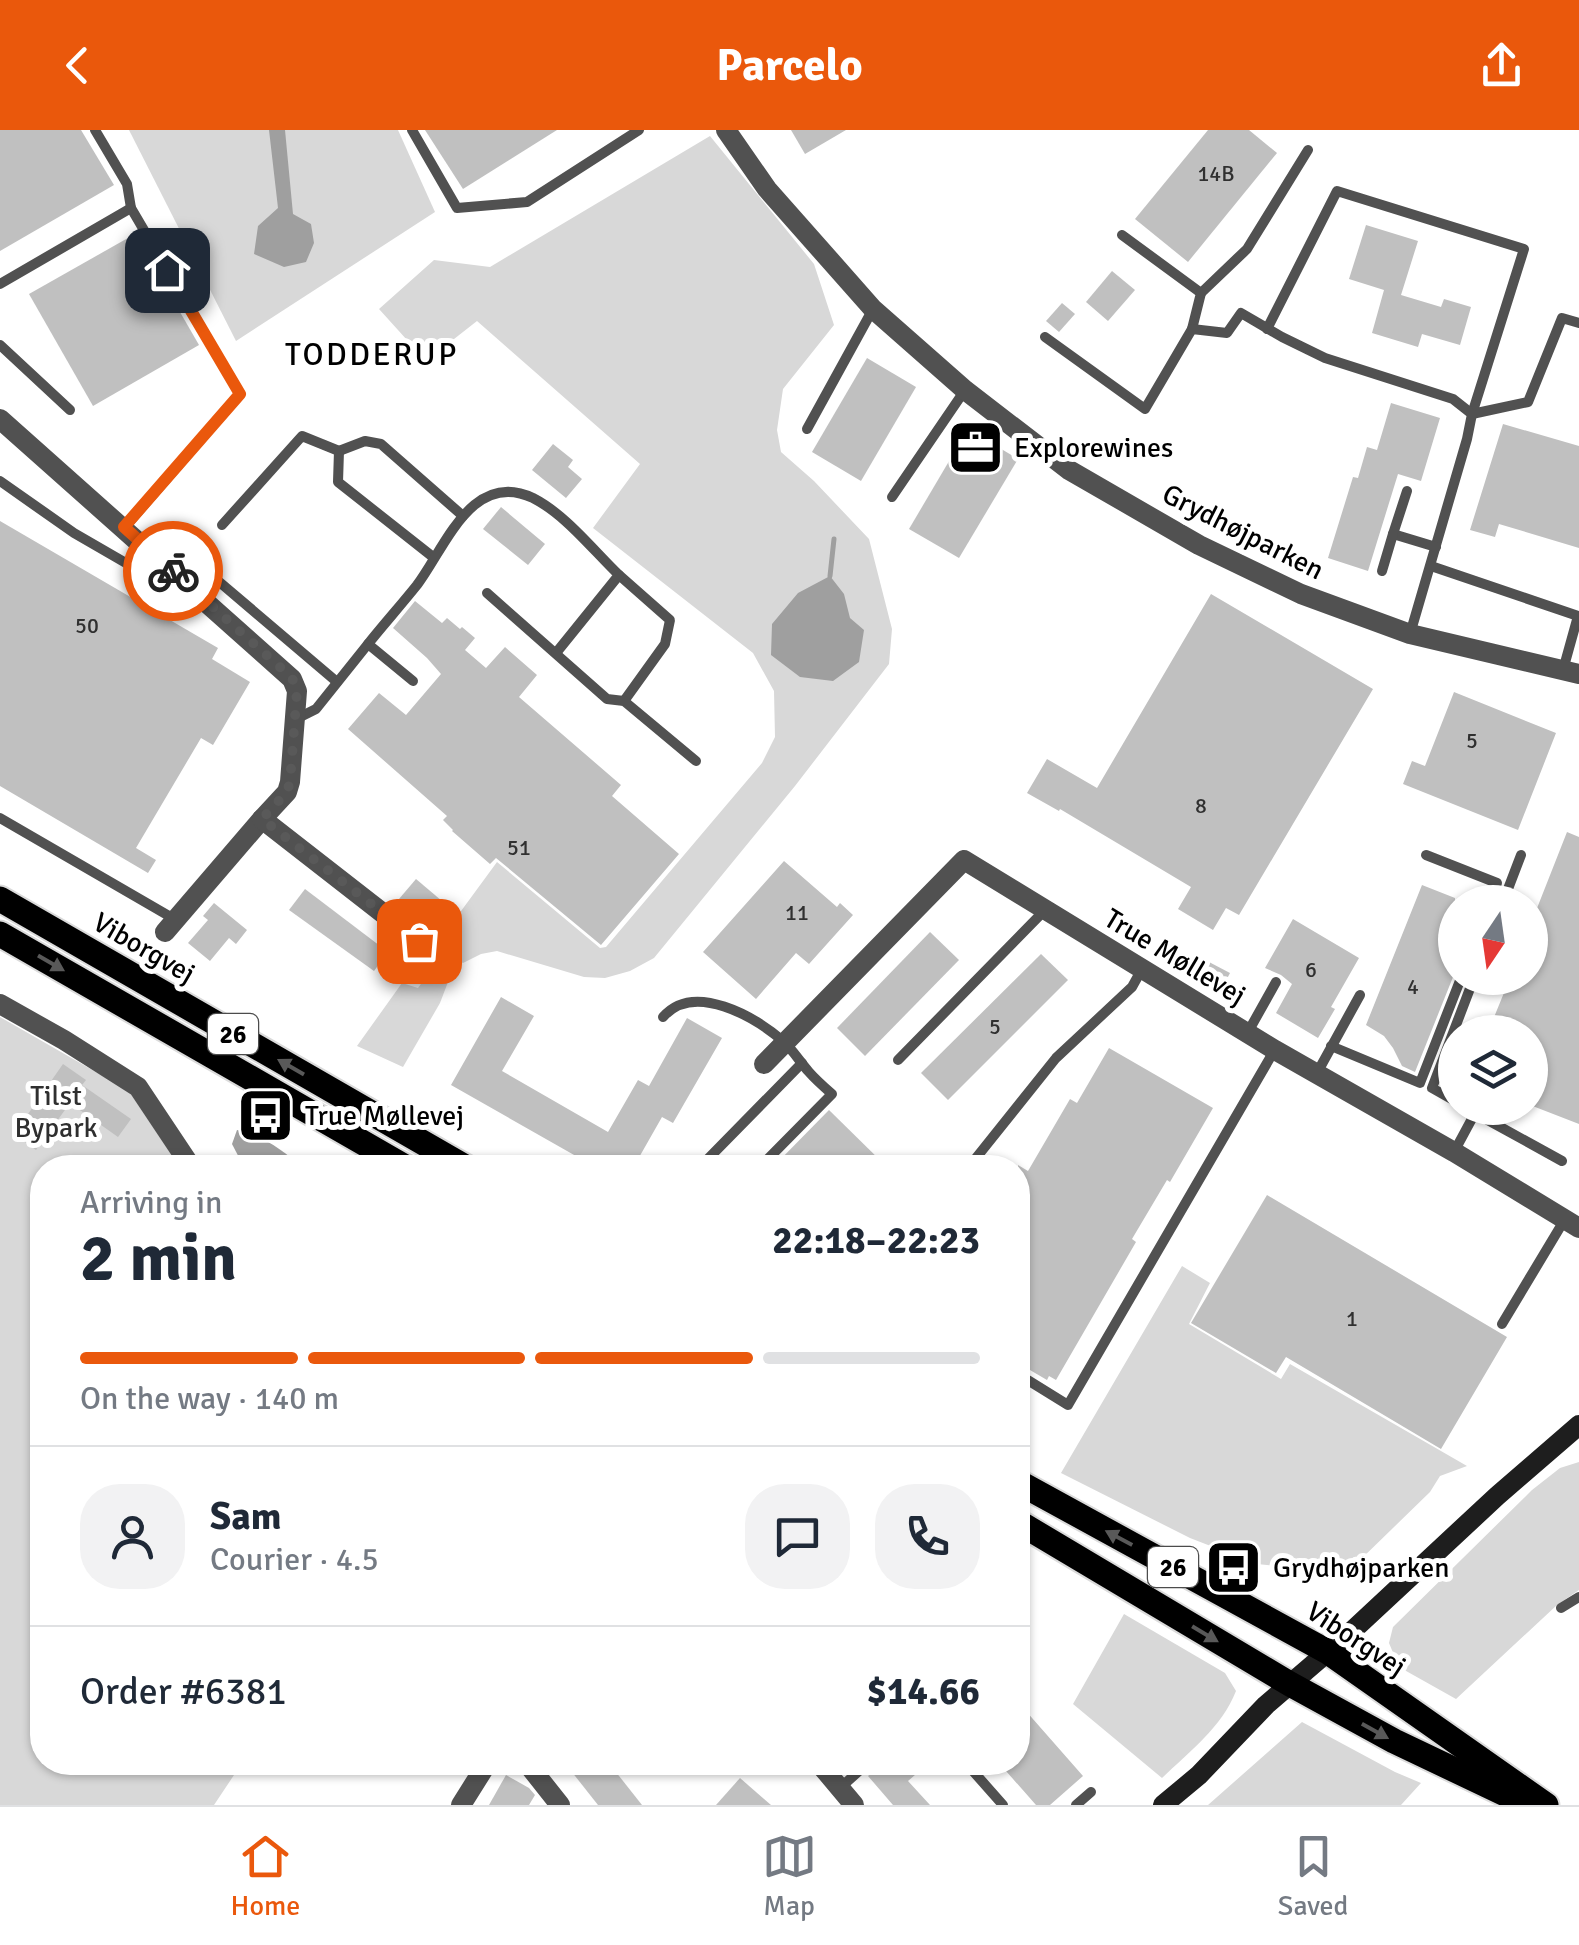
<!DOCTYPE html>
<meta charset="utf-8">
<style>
:root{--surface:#fff;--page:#f2f2f3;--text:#1f2937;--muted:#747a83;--line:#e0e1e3;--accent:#ea580c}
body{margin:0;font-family:Signika,sans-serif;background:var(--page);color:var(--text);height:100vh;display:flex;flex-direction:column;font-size:38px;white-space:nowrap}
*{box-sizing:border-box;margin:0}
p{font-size:32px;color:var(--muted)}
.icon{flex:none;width:55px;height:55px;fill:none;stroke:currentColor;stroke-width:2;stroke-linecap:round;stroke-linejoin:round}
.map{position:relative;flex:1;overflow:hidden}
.details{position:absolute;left:30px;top:1025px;width:1000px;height:620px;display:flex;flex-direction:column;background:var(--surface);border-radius:40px;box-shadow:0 2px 8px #0004}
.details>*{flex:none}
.needle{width:65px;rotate:193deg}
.fabs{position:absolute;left:1438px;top:755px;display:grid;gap:20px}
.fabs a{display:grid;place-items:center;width:110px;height:110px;border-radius:50%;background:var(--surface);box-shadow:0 2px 8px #0004;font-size:50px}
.pin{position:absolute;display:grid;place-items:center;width:85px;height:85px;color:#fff;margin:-42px;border-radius:20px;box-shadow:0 5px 15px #0006}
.courier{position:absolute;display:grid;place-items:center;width:100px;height:100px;margin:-50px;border:8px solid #ea580c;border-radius:50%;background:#fff;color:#222;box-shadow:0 2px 12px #0007}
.summary em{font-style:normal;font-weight:700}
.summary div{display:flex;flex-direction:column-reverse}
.summary{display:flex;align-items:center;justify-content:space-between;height:170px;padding:0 50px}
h1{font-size:65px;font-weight:700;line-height:75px}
.bar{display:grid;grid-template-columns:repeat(4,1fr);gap:15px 10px;align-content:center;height:120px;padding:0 50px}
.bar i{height:12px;border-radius:8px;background:var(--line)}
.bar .selected{background:var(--accent)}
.bar p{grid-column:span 4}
.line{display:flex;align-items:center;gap:25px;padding:0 50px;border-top:2px solid var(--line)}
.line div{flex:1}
.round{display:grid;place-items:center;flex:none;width:105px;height:105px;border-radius:40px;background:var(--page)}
header{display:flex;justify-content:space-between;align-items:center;height:130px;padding:0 50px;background:var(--accent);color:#fff;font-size:45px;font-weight:700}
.dock{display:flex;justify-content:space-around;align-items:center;height:140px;border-top:2px solid var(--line);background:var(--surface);font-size:28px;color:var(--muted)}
.dock a{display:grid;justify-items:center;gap:5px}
.dock .selected{color:var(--accent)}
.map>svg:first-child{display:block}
.green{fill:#d8d8d8}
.water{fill:#9f9f9f}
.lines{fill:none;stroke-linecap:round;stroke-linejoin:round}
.stream{stroke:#9f9f9f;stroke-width:5}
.building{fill:#c0c0c0}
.primary-casing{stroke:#dbdbdb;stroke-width:29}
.lane{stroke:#515151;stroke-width:10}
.street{stroke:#515151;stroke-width:20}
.secondary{stroke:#1e1e1e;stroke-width:20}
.primary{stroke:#000;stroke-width:25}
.oneway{fill:#595959}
.done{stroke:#595959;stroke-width:10;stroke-dasharray:0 18}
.route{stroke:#ea580c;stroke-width:12}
.labels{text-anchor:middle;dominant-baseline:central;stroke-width:10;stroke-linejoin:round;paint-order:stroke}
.number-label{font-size:22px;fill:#303030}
.shield{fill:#fff;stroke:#4c4c4c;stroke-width:2.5}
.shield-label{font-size:25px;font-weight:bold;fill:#000}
.poi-label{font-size:28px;fill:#000;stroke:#fff;text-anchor:start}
.street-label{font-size:28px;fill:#000;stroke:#fff}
.park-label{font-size:28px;fill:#2f2f2f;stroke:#fff}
.quarter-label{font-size:32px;letter-spacing:2.5px;fill:#000;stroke:#fff}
</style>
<header><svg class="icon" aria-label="back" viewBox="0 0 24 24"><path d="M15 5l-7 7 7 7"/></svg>Parcelo<svg class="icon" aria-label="share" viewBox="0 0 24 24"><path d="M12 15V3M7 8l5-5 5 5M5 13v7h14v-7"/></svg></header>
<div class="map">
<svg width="1579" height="1675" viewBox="0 0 1579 1675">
<rect width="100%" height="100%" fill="#fff"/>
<g class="green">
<path d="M129,0H398L435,82L236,211Z"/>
<path d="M710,6L814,134L834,195L783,259L777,300L781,322L814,351L869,409L892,499L889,534L795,656L654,828L630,841L605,848L584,847L497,821L481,824L463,833L441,819L442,807L497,732L600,818L606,817L762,633L775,607L774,561L753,523L593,398L640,334L477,191L426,231L379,179L434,130L490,137Z"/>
<path d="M435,835L448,852L440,873L403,937L357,916L402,853L418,858Z"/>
<path d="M0,887L129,961L180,1037L42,1038V1632L242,1633L214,1675H0Z"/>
<path d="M1182,1136L1210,1153L1189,1194L1281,1249L1290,1234L1467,1336L1440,1346L1430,1362L1356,1434L1332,1441L1257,1434L1190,1408L1061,1343Z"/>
<path d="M1579,1332V1460L1557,1475L1456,1569L1399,1537L1389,1513L1393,1497L1532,1360L1560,1338Z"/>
<path d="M1124,1484L1225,1543L1236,1561C1222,1597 1189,1622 1162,1648L1073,1574Z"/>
<path d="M1302,1592L1395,1642L1421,1653L1401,1675H1208Z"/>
</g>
<g class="water">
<path d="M269,0H285L293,84L311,94L314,113L306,132L284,137L254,124L258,96L278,78Z"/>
<path d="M830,446L844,464L850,488L864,500L859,532L833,551L800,547L771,525L772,494L798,463Z"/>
<path d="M237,1000C261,1004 285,1022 302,1037H244L232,1014Z"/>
</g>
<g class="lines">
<path class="stream" d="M830,446L834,409"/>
</g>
<g class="building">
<path d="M0,0H81L114,55L0,121Z"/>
<path d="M425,0H557L463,59Z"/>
<path d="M791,0H846L805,24Z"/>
<path d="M1208,0H1249L1277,23L1188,132L1135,89Z"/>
<path d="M1366,95L1418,111L1401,165L1441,177L1444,169L1471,177L1460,215L1422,204L1418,217L1372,203L1384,160L1349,149Z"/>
<path d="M135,104L199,215L93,276L29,164Z"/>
<path d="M1112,141L1135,160L1108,191L1086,172Z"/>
<path d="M1062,173L1075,184L1059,202L1046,191Z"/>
<path d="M867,228L916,257L861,351L812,322Z"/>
<path d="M1391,273L1440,288L1421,351L1398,344L1368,441L1328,428L1353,347L1358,348L1367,317L1377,320Z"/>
<path d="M1503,294L1579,316V418L1499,394L1495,407L1470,400Z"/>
<path d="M968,299L1018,329L959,428L909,399Z"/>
<path d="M553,314L573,330L568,337L582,349L566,368L532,340Z"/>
<path d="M501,377L545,414L528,435L483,399Z"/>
<path d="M0,391L218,518L212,529L250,552L213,615L201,608L136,718L156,730L148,743L0,656Z"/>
<path d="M1211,464L1373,559L1239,785L1226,778L1213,800L1178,779L1191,757L1060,679L1059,681L1027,663L1047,629L1097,658Z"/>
<path d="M415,471L442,493L447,488L460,499L462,497L475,508L465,520L486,538L505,517L537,545L519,567L621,655L612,666L679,724L601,815L496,728L490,734L452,701L453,700L443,690L447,686L348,599L379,563L406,585L441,544L427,528L393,498Z"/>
<path d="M1454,562L1556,603L1518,700L1403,654L1412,631L1425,636Z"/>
<path d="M1567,702L1579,707V994L1530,975V902H1488L1510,848H1530V796Z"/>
<path d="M784,731L837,777L840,773L853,785L809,834L796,823L756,869L703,822Z"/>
<path d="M416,749L442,771L425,791L399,769Z"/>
<path d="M1422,755L1455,768V842L1415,942L1402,936L1393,918L1384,906L1366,895Z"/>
<path d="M305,759L388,822L374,841L289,780Z"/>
<path d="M214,773L247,800L236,814L229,808L210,831L188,813L208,790L203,786Z"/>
<path d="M1293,789L1359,828L1331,877L1335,879L1318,908L1276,883L1292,854L1281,845L1265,838Z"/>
<path d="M930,802L959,830L865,926L837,898Z"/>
<path d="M402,815L421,830L411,844L391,830Z"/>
<path d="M1041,824L1068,850L948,970L921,943Z"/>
<path d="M1209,832L1230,843L1220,862L1198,849Z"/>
<path d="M501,867L534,886L502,941L608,1002L638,950L649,956L687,888L722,908L673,993L662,987L633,1038H597L451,955Z"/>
<path d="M1109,918L1213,978L1170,1052L1167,1050L1132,1109L1136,1112L1056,1250L1049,1246L1047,1250L1018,1233V1035L1028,1041L1070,969L1077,973Z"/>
<path d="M63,934L86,950L82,955L131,989L118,1007L70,973L36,1020L14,1004Z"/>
<path d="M829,980L888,1038H772Z"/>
<path d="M1267,1065L1507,1207L1441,1319L1286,1227L1276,1243L1191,1193Z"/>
<path d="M1018,1572L1083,1646L1050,1675H1036L998,1632H1018Z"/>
<path d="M564,1632H608L642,1675H598Z"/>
<path d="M884,1632H930L908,1651L930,1675H893L868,1646Z"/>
<path d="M506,1645L529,1658L535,1665L529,1675H489Z"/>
<path d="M740,1648L771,1675H716Z"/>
</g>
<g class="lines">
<defs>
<g id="primary">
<path d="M0,769L467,1038"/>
<path d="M0,804L407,1038"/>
<path d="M1018,1352L1328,1522L1546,1675"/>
<path d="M1018,1392L1290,1554L1394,1611L1520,1671"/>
</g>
</defs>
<use href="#primary" class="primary-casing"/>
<g class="lane">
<path d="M95,0L127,54L131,78L240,264L125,397"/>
<path d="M412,0L457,78L527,72L639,0"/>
<path d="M1122,105L1201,163L1192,199"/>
<path d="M0,154L131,78"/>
<path d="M1201,163L1247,119L1308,20"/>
<path d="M1267,199L1337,61L1524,119L1472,284L1528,272L1562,188L1579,193"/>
<path d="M1045,207L1145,279L1192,199L1227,203L1241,183L1282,207L1325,228L1453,269L1472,284L1467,309L1410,504"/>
<path d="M0,215L70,280"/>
<path d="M807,299L873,179"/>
<path d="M339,321L365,311L381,314L463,386"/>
<path d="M0,351L74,403L157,451L182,435L217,450L337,552"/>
<path d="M1407,361L1393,404L1436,417"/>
<path d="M892,367L965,260"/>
<path d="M222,395L302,306L339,321L338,352L433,427"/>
<path d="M1431,436L1578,486L1563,540"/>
<path d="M1382,441L1393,404"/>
<path d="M619,445L670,490L665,514L624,571"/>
<path d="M487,463L607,569L624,571L696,631"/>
<path d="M368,514C384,494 401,475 417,455C445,418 472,339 533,368C566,385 592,419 619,445L556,523"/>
<path d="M296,589L316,579L368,514L413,551"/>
<path d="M0,688L176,790"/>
<path d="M1426,725L1497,753L1490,772"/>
<path d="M1503,772L1521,725"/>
<path d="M663,887C694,851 755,887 783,911C793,920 800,932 809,942C816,950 824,957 832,964L759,1038"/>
<path d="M1248,902L1276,852"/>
<path d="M1331,916L1420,953L1461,848"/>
<path d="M898,930L1045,780"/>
<path d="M1317,943L1360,865"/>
<path d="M1455,971L1432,958L1474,848"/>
<path d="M1454,1022L1475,983L1562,1031"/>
<path d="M699,1038L802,933"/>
<path d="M968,1038L1056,928L1132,857L1142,839"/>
<path d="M1502,1194L1565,1089"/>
<path d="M1018,1244L1068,1275L1274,921"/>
<path d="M1561,1478L1579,1467"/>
<path d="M965,1632L1003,1675"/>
<path d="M840,1658L869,1632"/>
<path d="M1076,1675L1091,1662"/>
</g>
<g class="street">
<path d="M726,0L767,59L873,179L965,260L1069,340L1199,415L1301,464L1410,504L1579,544"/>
<path d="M0,289L292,549L297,561L290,652L287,662L262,689L165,802"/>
<path d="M262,689L434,823"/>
<path d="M0,874L64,910L138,957L192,1038"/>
<path d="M764,934L964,730L1275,920L1454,1022L1579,1098"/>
<path d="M526,1632L560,1675"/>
<path d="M818,1632L854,1675"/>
<path d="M461,1675L488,1632"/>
</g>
<path class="secondary" d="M1163,1675L1199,1645L1266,1575L1352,1501L1497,1366L1579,1295"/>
<use href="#primary" class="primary"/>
</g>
<defs><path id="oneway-solid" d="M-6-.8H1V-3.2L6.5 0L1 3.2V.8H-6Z" transform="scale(2.5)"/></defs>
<g class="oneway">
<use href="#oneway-solid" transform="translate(51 833) rotate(30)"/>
<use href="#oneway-solid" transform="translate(291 937) rotate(-150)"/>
<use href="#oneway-solid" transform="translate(1119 1408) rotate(-152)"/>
<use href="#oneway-solid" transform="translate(1205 1504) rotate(31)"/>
<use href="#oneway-solid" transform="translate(1375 1601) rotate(29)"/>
</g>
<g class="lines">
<path class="done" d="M173,441L292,548L297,561L290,652L287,662L262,689L419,811"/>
<path class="route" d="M167,140L240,264L124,397L173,441"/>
</g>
<defs>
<symbol id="office-square" viewBox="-11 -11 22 22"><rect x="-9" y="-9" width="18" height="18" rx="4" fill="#000" stroke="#fff"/><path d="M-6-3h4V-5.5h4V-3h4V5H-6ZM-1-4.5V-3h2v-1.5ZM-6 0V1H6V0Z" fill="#fff"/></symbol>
<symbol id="bus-square" viewBox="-11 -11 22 22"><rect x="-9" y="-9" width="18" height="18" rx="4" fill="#000" stroke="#fff"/><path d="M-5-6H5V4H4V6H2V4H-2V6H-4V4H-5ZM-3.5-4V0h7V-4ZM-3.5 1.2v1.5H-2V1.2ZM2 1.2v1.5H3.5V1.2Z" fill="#fff"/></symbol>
</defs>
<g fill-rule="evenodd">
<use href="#office-square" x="944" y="286" width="63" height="63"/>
<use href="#bus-square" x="234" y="954" width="63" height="63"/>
<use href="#bus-square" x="1202" y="1406" width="63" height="63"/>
</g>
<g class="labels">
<g class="number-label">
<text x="1216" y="43">14B</text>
<text x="87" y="495">50</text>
<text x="1472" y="610">5</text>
<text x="1201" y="675">8</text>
<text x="519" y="717">51</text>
<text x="797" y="782">11</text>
<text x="1311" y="839">6</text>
<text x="1413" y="856">4</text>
<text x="995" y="896">5</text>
<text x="1352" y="1188">1</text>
</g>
<g class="shield">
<rect x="208" y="884" width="50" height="40" rx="8"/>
<rect x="1148" y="1417" width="50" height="40" rx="8"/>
</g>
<g class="shield-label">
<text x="233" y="904">26</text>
<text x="1173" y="1437">26</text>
</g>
<g class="poi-label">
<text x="1014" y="318">Explorewines</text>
<text x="305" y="986">True Møllevej</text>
<text x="1273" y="1438">Grydhøjparken</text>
</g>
<g class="street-label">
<text transform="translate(1243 402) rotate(27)">Grydhøjparken</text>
<text transform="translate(144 818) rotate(30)">Viborgvej</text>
<text transform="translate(1175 827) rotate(31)">True Møllevej</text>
<text transform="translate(1356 1509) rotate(33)">Viborgvej</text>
</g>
<g class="park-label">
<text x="56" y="966">Tilst<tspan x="56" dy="32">Bypark</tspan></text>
</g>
<g class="quarter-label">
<text x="372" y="224">TODDERUP</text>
</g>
</g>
</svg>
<div class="fabs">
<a><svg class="needle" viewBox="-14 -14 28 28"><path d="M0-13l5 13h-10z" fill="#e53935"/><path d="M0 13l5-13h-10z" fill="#747a83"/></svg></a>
<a><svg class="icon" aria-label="layers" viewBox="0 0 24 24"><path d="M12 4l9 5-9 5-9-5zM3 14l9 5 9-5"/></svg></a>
</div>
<div class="pin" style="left:419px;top:811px;background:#ea580c"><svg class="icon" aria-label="bag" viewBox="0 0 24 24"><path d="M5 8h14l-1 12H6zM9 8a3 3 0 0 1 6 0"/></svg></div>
<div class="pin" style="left:167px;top:140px;background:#1f2937"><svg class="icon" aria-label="home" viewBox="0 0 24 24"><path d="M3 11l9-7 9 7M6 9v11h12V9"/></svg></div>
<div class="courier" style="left:173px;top:441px"><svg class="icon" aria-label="bike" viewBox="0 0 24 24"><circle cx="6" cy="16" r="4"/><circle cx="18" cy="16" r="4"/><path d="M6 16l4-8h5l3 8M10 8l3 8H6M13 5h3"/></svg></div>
<section class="details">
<div class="summary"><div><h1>2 min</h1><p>Arriving in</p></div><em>22:18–22:23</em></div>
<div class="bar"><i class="selected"></i><i class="selected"></i><i class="selected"></i><i></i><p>On the way · 140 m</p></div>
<div class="line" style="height:180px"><a class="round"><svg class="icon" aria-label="person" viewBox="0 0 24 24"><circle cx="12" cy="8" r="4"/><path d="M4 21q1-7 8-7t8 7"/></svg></a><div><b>Sam</b><p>Courier · 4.5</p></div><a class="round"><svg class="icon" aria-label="chat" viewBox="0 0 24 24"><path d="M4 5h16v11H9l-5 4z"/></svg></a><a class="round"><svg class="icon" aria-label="phone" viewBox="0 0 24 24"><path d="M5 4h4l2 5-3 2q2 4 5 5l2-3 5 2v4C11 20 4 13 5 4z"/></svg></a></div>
<div class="line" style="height:130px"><div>Order #6381</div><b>$14.66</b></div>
</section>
</div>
<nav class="dock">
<a class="selected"><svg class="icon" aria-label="home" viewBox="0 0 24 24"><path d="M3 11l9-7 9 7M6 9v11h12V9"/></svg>Home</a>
<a><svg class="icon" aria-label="map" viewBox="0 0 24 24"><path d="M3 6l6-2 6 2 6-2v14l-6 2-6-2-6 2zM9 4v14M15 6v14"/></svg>Map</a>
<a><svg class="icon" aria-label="saved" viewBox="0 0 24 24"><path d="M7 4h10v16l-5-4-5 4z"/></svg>Saved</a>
</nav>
